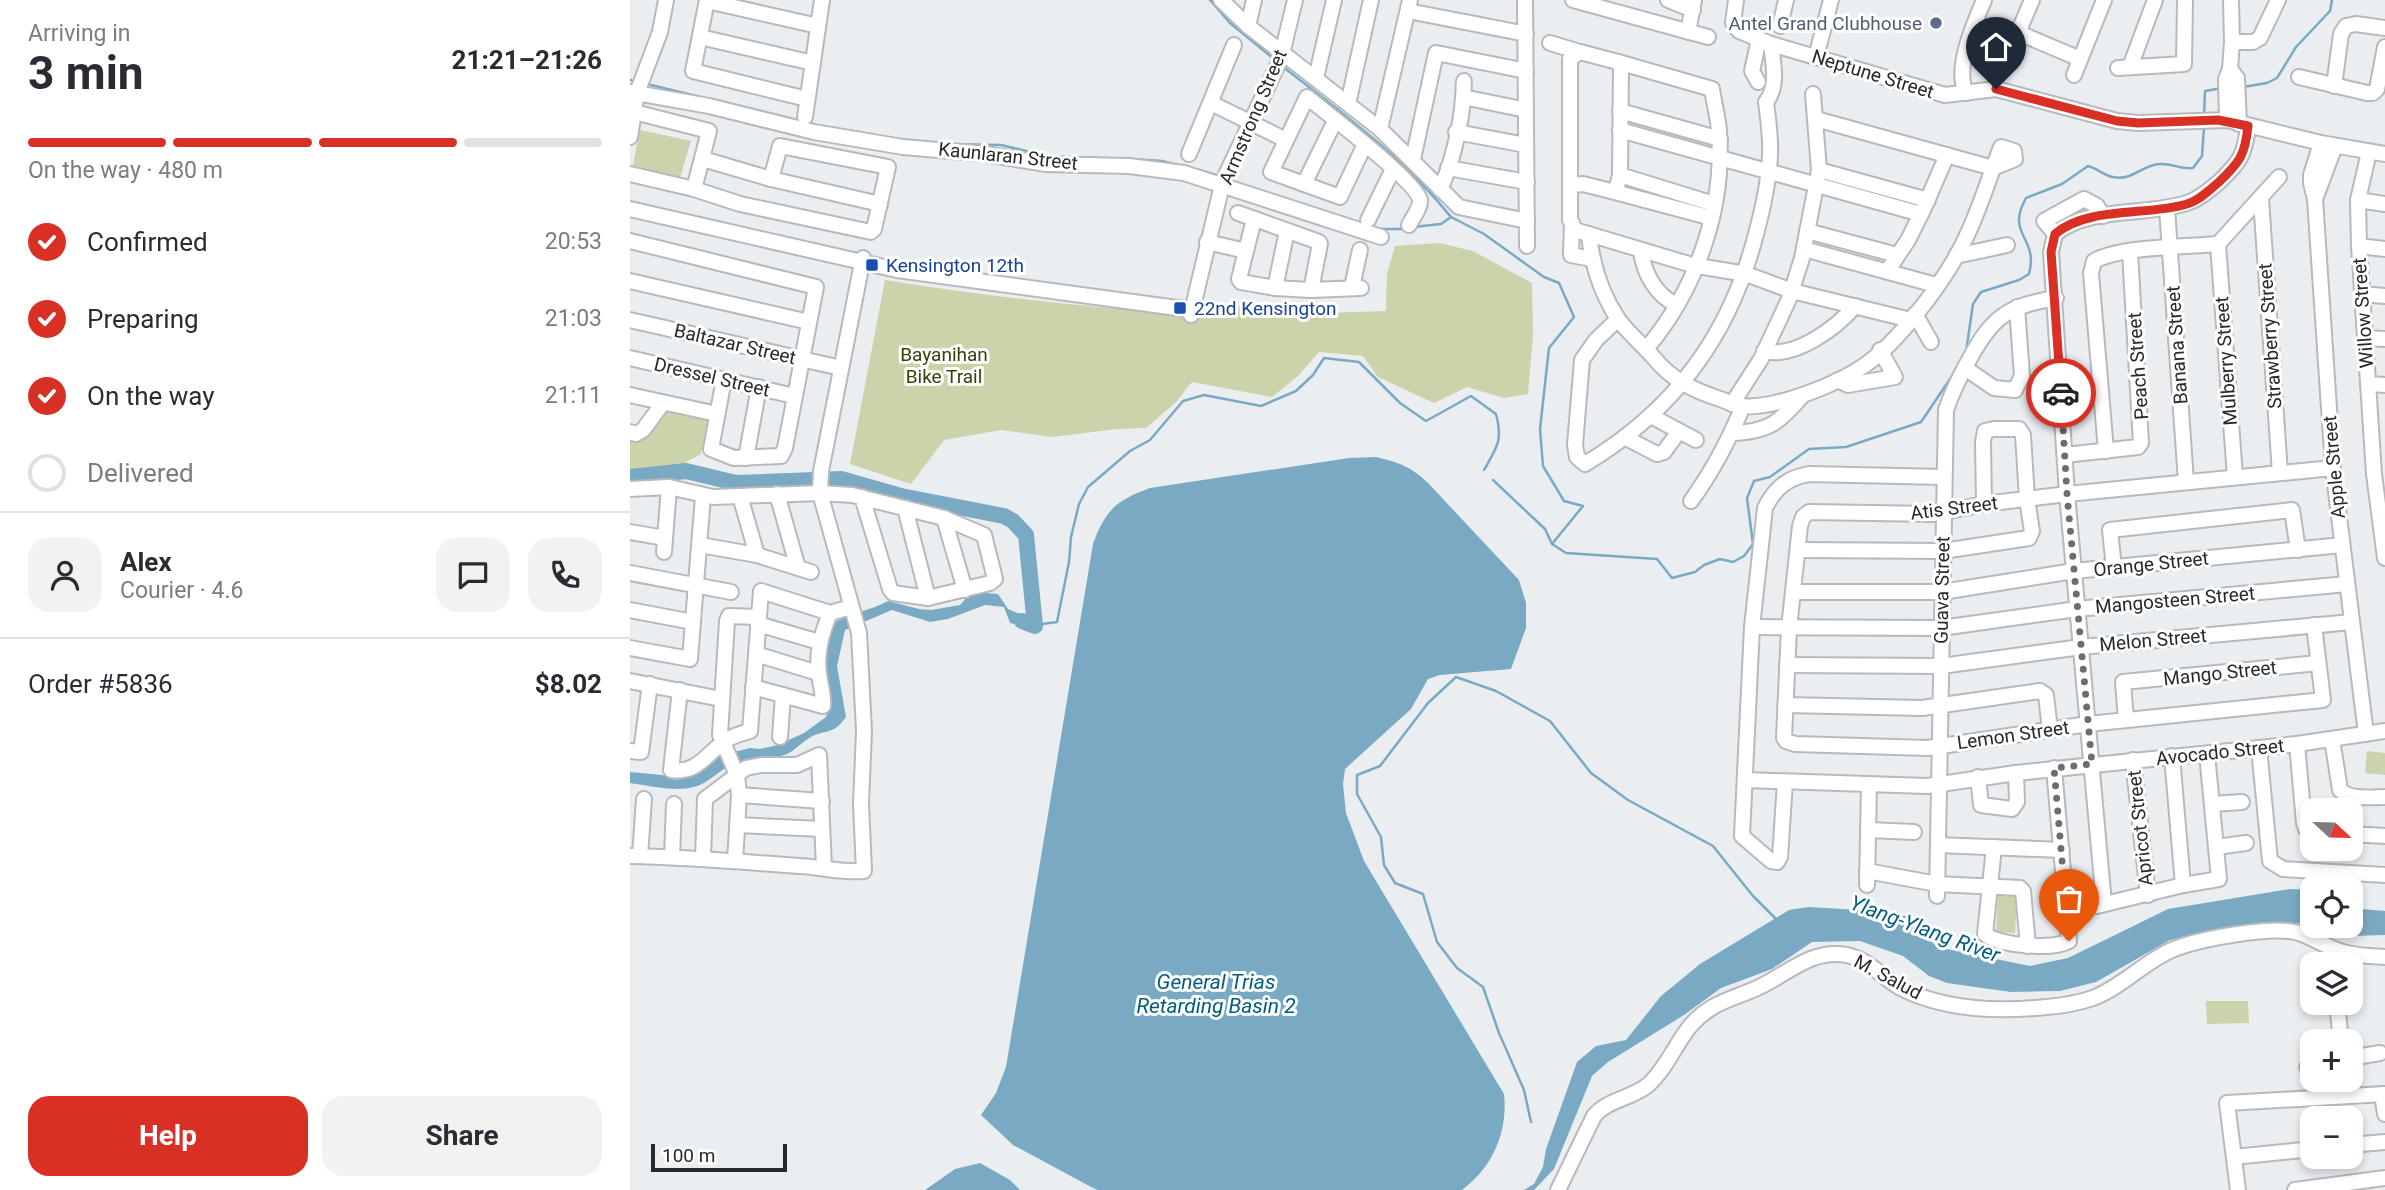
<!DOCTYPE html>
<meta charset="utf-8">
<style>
:root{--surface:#fff;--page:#f2f2f3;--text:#2b2b33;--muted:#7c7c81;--line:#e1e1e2;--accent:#d93025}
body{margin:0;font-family:Roboto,sans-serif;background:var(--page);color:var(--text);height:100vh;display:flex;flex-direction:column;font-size:26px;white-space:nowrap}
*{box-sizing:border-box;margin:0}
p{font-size:23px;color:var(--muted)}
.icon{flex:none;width:38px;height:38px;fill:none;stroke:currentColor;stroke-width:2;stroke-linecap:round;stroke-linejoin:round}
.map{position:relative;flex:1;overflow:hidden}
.panel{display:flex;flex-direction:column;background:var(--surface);width:630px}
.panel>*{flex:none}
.needle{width:46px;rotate:112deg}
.tools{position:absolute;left:1670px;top:798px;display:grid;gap:14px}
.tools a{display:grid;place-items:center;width:63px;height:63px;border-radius:14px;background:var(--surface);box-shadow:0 4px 10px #0003;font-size:35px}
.scale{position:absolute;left:21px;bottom:18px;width:136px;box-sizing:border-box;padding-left:7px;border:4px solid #262829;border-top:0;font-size:19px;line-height:24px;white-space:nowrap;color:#262829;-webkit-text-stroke:5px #fff;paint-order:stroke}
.pin{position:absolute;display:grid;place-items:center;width:60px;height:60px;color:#fff;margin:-72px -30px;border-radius:50% 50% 50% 0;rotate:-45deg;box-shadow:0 0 7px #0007}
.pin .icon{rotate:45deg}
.courier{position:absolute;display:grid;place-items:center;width:70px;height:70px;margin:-35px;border:5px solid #d93025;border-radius:50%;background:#fff;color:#222;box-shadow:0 2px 9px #0007}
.head em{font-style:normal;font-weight:700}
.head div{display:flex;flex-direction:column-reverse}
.head{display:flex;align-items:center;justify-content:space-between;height:119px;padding:0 28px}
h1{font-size:46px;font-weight:700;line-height:52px}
.bar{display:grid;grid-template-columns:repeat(4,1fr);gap:10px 7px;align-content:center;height:84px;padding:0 28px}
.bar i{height:9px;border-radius:5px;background:var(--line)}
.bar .current{background:var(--accent)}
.bar p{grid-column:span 4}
.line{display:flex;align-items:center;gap:18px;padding:0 28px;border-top:2px solid var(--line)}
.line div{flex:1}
.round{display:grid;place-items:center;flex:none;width:74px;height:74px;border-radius:21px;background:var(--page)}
ol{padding:0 28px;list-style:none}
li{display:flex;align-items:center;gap:21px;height:77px}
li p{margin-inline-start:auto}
li .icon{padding:7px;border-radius:50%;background:var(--accent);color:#fff;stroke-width:4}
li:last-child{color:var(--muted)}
li i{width:38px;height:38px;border:4px solid var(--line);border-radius:50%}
.primary-button{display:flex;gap:14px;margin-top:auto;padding:14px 28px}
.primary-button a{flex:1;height:80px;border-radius:21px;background:var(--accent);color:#fff;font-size:28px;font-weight:700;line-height:80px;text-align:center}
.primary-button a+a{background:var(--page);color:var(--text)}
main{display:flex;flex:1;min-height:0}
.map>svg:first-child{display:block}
.green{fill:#cad3a9}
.water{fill:#7aaac3}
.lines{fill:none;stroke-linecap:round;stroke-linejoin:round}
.stream{stroke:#7aaac3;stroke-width:2.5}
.river{stroke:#7aaac3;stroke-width:16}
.minor-casing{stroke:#b7b9bd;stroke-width:18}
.minor{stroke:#fff;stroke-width:14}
.done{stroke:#6b6d6f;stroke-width:7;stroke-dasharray:0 12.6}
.route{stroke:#d93025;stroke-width:9}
.service-dot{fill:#5c6f8a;stroke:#fff;stroke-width:2.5}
.transit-dot{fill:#1a4fb4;stroke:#fff;stroke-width:2.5}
.labels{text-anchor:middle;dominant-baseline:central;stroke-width:6;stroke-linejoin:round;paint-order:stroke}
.service-label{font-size:19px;fill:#4e5e75;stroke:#fff;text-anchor:end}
.street-label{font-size:19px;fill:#262829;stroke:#fff}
.transit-label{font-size:19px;fill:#164399;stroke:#fff;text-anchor:start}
.park-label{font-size:19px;fill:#384009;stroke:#fff}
.water-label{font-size:21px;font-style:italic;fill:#005d80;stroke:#fff}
</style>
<main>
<section class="panel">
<div class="head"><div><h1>3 min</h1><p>Arriving in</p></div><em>21:21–21:26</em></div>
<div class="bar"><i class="current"></i><i class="current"></i><i class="current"></i><i></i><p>On the way · 480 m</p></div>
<ol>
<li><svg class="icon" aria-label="check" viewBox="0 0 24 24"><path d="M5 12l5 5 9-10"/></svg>Confirmed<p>20:53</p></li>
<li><svg class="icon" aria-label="check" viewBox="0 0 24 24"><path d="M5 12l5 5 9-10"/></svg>Preparing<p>21:03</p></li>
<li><svg class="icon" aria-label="check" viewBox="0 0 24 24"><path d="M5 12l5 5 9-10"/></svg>On the way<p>21:11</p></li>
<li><i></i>Delivered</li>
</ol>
<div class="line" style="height:126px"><a class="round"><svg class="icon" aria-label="person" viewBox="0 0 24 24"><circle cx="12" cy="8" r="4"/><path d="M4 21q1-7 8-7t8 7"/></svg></a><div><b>Alex</b><p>Courier · 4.6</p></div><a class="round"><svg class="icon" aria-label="chat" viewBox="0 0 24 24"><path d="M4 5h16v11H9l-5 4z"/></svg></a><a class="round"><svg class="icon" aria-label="phone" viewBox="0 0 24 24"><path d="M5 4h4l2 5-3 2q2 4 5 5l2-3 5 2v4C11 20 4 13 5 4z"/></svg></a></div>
<div class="line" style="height:91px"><div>Order #5836</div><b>$8.02</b></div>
<div class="primary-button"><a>Help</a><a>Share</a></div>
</section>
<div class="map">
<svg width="1755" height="1190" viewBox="0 0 1755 1190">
<rect width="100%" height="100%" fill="#ebeef1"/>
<g class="green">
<path d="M10,130L61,141L49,181L2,170Z"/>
<path d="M809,243L843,251L902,283L903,335L898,394L874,398L837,387L804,403L748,377L733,356L689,352L668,376L642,397L562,382L546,402L516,428L487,429L423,437L371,430L314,440L281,484L220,464L255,280C358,297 461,307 565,315L568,301L665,314L756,311L757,274L765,246Z"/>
<path d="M36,406L78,417L71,454L49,466L0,470V436Z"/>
<path d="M1737,751L1755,753V775L1735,773Z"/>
<path d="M1368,892L1387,893L1385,933L1366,932Z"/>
<path d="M1576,1001H1618L1619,1023L1577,1024Z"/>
</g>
<g class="water">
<path d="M746,457C768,462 782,467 798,483L889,580L896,603V628L881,669L810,675L798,679L781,709L715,769L713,784L716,813L734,861L874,1094C878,1132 863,1167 832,1190H468L463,1188L383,1145L351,1115L366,1093L376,1067L463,544C475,511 486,500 520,488L719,458Z"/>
<path d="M356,593L368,594L378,609L414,624L410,630L380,623L374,607L355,605L318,619L300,622L262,610L215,630L207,666L216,717C204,733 202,729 185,735C176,738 168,748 159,753C146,760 119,758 101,765C88,771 79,783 64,787C44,792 21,786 0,783V772L32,775L47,780L72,771L88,756L120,748L130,749L148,745L174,733L196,717L200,704V690L194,660L199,625C218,614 239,611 258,601L289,609L301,610L330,605L339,595Z"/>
<path d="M1660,889L1682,890V926H1720V908L1755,911V935L1721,936L1689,932L1668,923L1613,926L1540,940L1466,982L1430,991L1381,992L1317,983L1299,976L1273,956L1230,941L1182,942L1142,969L1091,988L1054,1015L978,1062L962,1076L924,1169L904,1190H894L904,1184L913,1167L916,1149L947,1062L966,1046L996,1040L1031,996L1070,964L1159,910L1178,907L1231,910L1277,916L1307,947L1400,966L1438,958L1538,909Z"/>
<path d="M350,1163L380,1180L390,1190H295L325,1169Z"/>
</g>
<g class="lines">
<g class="stream">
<path d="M580,0L600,23L644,59"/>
<path d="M652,66C712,113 773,157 821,217"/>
<path d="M0,80H1"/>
<path d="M21,85L186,125L240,134"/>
<path d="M1613,87L1637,83L1647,78L1666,47L1700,11L1702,0"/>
<path d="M1574,117L1575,91L1592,88"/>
<path d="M316,144L371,145L417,156L490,159"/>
<path d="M500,159L532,161L552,166"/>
<path d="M566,169L586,175"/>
<path d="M783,227L811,224L821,217L854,234L914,277L929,283L944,317L919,348L910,429L913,466L934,501L953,506L922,544"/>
<path d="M748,229H777"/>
<path d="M1336,352L1343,304L1351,292L1389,280L1399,274C1409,236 1375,236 1396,198L1432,184L1458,166C1467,168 1474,176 1483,177C1503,181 1511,165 1530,164C1542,163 1551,170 1563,168L1572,156L1574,127"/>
<path d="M863,480L915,529L922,544L936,553L1027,559L1042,578L1065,572L1074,565L1090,559L1103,562L1114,556L1123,544L1117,498L1124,481L1140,477L1179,449L1216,447L1291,422L1324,373"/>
<path d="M412,624L427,622L439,562L441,537L449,504L458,487L500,451L520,440L553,401L574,395L631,406L666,391L683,375L694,358L729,362L770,403L796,421L841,396L866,414C873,441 867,447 854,470"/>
<path d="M901,1122L894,1090L869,1033L853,987L827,968L807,942L793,894L765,883L754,865L751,837L727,794V775L750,766L798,703L826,677L866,691L920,721L961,773L998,800L1083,846L1123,896L1147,920"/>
</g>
<path class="river" d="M0,477L56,471L106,483L211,479L271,496L374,516L383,521L396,535L405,626L392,621"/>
<defs>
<g id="minor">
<path d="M77,0L63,71L177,99"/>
<path d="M591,0L618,26L750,129L829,207L897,221"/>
<path d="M895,0L897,246"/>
<path d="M943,0L1078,37"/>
<path d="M1038,0L1063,10"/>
<path d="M1106,0L1103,23L1109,31L1141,44L1315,95L1366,89L1487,121L1508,123L1597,120L1691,143L1755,154"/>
<path d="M77,1L188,26"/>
<path d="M778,11L896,34"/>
<path d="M618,26L624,0"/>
<path d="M1150,26L1156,0"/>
<path d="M1058,32L1064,0"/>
<path d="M1389,33L1450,59"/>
<path d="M70,37L183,63"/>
<path d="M1602,42H1623L1630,38L1648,0"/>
<path d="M920,43L950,52"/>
<path d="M1378,56L1402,0"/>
<path d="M1186,57L1201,0"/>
<path d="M988,62L1082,89C1084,103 1088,117 1089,131C1095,209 1066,290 1016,349"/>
<path d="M1500,67L1525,0"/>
<path d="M1488,68L1554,64L1555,0"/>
<path d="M1600,69L1607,78L1609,124"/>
<path d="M1444,75L1474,0"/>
<path d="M1669,77L1737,93H1743L1747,89L1755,47"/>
<path d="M686,78L704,0"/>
<path d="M1128,82L1122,71L1129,39"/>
<path d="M1704,86L1711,34L1716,26L1726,24L1755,28"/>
<path d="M0,92L79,106L184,132L273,147L355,154L416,164L499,166L554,173L751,237"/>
<path d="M1336,93C1324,68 1344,24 1354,0"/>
<path d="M833,97L896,110"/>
<path d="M581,103L656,140"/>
<path d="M718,104L741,0"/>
<path d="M990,111L1090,139"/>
<path d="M4,112L79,131L64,189"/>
<path d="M175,117L192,0"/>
<path d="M1597,120L1596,79L1600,69L1602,42L1601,0"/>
<path d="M750,129L780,0"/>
<path d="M990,130L1291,214"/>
<path d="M826,132L896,145"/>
<path d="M0,137L7,93L30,32L36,0"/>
<path d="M1691,143L1681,175V183L1685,199L1703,468L1736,734"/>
<path d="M735,144L710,197L641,172L677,97C695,112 787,182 790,200C791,207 782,219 779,225"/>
<path d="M1739,152L1728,200L1729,246L1744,474L1755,558"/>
<path d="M559,154L604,45"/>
<path d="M73,159L141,179L250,204"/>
<path d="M783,159L806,53L896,71"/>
<path d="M818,168L897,182"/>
<path d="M1189,170L1298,200"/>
<path d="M0,174L64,189L110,204L241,232L244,229L258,167L150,146L141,179"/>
<path d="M990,175L1084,204"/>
<path d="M674,184L705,121"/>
<path d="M940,185L953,184L981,191L986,190L990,175L991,68L988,62L950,52L940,59V220L945,230L1062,265L1116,274L1162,291L1281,320"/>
<path d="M810,189C822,165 831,125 833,98C834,92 833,87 834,81"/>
<path d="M981,191L1082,218"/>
<path d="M1631,199L1650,473"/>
<path d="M1685,199L1705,146"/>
<path d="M1728,200L1755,204"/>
<path d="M1537,208L1556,482"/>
<path d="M0,209L267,270L562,310"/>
<path d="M608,213L689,242L690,244L681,290"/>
<path d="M624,219L609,279L611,282L645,288L681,290L731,288"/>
<path d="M738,220L763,169"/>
<path d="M942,223L941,255L962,259"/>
<path d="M1177,231L1267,255"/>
<path d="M959,234C962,265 971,293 988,319C998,333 1013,345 1024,358C1042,380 1063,390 1090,399C1096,401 1104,405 1110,406C1144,410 1208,384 1235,365C1267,343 1308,289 1327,255C1346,221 1357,183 1371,147L1384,151L1385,159L1363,168L1186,119"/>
<path d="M1425,234L1421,252L1437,494L1474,904"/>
<path d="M1425,234C1458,206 1518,216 1557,203C1570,199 1579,190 1589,182C1610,162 1615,155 1618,126"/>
<path d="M1425,234L1414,221L1454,199L1467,206L1473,216"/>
<path d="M0,241L186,287L155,448L151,456L104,458L81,449L94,379"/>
<path d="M577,242L616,251"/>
<path d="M1588,244L1605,477"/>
<path d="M1729,246L1755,249"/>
<path d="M1174,249L1306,285"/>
<path d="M1011,250C1013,272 1026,296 1047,305"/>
<path d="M1326,256L1377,245"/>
<path d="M1258,270L1278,240L1294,208L1317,155"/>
<path d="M0,281L179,322"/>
<path d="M722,287L730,250"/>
<path d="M645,288L657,231"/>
<path d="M1732,294L1755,296"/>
<path d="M1285,314L1301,342"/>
<path d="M561,315L593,181L651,58L665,0"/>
<path d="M988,319L966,340L952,360L945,445L947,457L955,464C1045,410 1100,335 1126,234C1133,208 1139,182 1140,155C1141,137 1138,119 1136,102C1149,86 1143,63 1141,44"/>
<path d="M0,320L211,368"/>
<path d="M1735,338L1755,339"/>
<path d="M1134,351C1165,359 1206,328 1225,306"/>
<path d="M0,358L164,396"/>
<path d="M1335,368L1364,388L1385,390L1392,376L1387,307"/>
<path d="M1208,380L1218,385L1265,377L1250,350"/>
<path d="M1738,384L1755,385"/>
<path d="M0,395L87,414"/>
<path d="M1102,404L1131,359L1159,299L1172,258L1189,170L1183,94"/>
<path d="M1021,416L1066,440"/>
<path d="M0,432L6,434L13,430L33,403"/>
<path d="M1102,433C1139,432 1150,422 1173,395"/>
<path d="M996,438L1027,454L1034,452L1049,431"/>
<path d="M1476,451L1461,273L1464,261C1491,246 1556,247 1588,244L1649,177"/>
<path d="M1435,455L1508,447L1511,443L1500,252"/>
<path d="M116,458L129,387"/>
<path d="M0,489L39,487L83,497L190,493L222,495L314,518L354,535L365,579L360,583L298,598L263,593L260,589L232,497"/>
<path d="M147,494L168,568"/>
<path d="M110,496L127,555"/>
<path d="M1061,501C1082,472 1099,440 1113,406"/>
<path d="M275,508L298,598"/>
<path d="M314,518L335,590"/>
<path d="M0,532L35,538"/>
<path d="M70,545L127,555L181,572"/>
<path d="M1168,550L1313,551L1399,538L1402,531L1397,499L1393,435L1389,429H1364L1355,431L1353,442L1354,504"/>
<path d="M34,552L39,487"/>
<path d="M1484,568L1480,530L1662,510L1668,550"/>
<path d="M0,573L101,592"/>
<path d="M1163,592H1312L1444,571L1712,545"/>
<path d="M0,610L63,622"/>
<path d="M128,624L189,642"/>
<path d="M1684,625L1693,700L1458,724L1298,748L1165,744L1156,741L1154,738L1159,628L1170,526L1173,517L1179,512L1304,514L1354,504L1437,494L1703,468"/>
<path d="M1122,627L1311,628L1447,609L1717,584"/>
<path d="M0,648L60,659L73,496"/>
<path d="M126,654L188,673"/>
<path d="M1157,665L1311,666L1451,647L1722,622"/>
<path d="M0,681L91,699"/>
<path d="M123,687L193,706C194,694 190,685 189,673C186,652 192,633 200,613"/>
<path d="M50,690L41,770C69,774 77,752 98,739C105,735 113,733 120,731L131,591L200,613L221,607"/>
<path d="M1155,705L1292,708L1410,691L1416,695L1420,730"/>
<path d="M1496,720L1493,682L1688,663"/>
<path d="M150,737L153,695"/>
<path d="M1702,739L1710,790C1720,800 1741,797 1755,797"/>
<path d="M1667,744L1674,823L1676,829L1682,831"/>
<path d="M1629,748L1640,861L1653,869L1755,875"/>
<path d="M0,751L11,752L20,684"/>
<path d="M1542,756L1553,885"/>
<path d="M1503,760L1518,895"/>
<path d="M1348,777L1351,805L1382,809L1387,802L1386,773"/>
<path d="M1115,780L1297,786L1386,773L1667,744L1755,731"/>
<path d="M1155,782L1150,857L1147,862L1141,861L1112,836L1122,627L1135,508C1145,488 1157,478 1179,474L1314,477"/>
<path d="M109,795L192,801"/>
<path d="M1582,804L1612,802"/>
<path d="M107,825L192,829"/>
<path d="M1239,830L1284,832"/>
<path d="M1720,834L1755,836"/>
<path d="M1308,845L1432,850"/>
<path d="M1364,847L1355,934C1369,946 1424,950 1439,941L1424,768"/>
<path d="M1586,847L1616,843"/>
<path d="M0,856C57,857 113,862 169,866C192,867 212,873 234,871L231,804L234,731L229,633L190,493L191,471L233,258"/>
<path d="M10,856L14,799"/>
<path d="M42,857L44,804"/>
<path d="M73,858L75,799L116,768L131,765H167L189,755L194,867"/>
<path d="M105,861L109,795L107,775L90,735L97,621L99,616L129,617"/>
<path d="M1237,871L1307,884L1390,888L1393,891L1398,946"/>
<path d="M1237,885L1239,786"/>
<path d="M1307,896L1316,410C1322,392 1330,376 1339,360C1362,317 1377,306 1426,298"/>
<path d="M1467,906L1553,885L1589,879L1577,754"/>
<path d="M1707,1003L1711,1041"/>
<path d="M1720,1058L1750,1053"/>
<path d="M1677,1067L1682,1066"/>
<path d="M1752,1094L1755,1114"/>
<path d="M1720,1145L1755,1142"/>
<path d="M1604,1157L1682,1149"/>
<path d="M928,1190L964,1116C978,1099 1001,1099 1018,1085C1036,1069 1046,1043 1061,1025C1081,1003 1099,1000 1125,989C1156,976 1180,948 1217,955C1240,960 1252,978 1271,988C1314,1010 1368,1012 1416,1007C1432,1006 1448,1003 1463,998C1492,987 1515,961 1544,949C1570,939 1643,925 1669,933C1684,938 1698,948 1713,952C1726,956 1741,956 1755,957"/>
<path d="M1608,1190L1597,1103L1755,1094"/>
<path d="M1665,1190L1755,1178"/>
</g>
</defs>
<use href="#minor" class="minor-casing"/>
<use href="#minor" class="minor"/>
</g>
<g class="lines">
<path class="done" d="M1431,393L1437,494L1462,764L1424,768L1439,941"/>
<path class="route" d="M1366,89L1487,121L1508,123L1588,120L1618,126C1615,155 1610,162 1589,182C1579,190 1570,200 1557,204C1518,216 1458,206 1425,234L1421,252L1431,393"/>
</g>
<circle class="service-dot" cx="1306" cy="23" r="7"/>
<g class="transit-dot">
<rect x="235" y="258" width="14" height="14" rx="3.5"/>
<rect x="543" y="301" width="14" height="14" rx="3.5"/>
</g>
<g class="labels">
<g class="service-label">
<text x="1292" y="23">Antel Grand Clubhouse</text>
</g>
<g class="street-label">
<text transform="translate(1243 74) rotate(17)">Neptune Street</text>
<text transform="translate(623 117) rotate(-67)">Armstrong Street</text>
<text transform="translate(378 156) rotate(6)">Kaunlaran Street</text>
<text transform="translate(1733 313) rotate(-94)">Willow Street</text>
<text transform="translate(1640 336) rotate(-94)">Strawberry Street</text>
<text transform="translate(105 344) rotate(13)">Baltazar Street</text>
<text transform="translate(1547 345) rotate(-94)">Banana Street</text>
<text transform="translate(1596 361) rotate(-94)">Mulberry Street</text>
<text transform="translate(1508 366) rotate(-94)">Peach Street</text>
<text transform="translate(82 377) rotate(13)">Dressel Street</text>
<text transform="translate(1704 467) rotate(-95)">Apple Street</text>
<text transform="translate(1324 508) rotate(-7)">Atis Street</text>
<text transform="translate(1521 564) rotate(-6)">Orange Street</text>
<text transform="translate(1312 590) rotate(-89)">Guava Street</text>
<text transform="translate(1545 600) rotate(-5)">Mangosteen Street</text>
<text transform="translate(1523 640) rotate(-5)">Melon Street</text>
<text transform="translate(1590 673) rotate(-6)">Mango Street</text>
<text transform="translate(1383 735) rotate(-8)">Lemon Street</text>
<text transform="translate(1590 752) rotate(-6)">Avocado Street</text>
<text transform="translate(1510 828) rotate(-96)">Apricot Street</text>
<text transform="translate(1258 977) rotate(28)">M. Salud</text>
</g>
<g class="transit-label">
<text x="256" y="265">Kensington 12th</text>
<text x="564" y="308">22nd Kensington</text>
</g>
<g class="park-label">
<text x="314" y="354">Bayanihan<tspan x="314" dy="22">Bike Trail</tspan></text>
</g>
<g class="water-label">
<text transform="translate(1295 929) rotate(20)">Ylang-Ylang River</text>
<text x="586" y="982">General Trias<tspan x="586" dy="24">Retarding Basin 2</tspan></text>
</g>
</g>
</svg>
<div class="tools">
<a><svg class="needle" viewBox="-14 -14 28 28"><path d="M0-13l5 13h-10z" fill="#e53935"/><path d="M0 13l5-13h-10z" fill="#7c7c81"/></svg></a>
<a><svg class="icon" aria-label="locate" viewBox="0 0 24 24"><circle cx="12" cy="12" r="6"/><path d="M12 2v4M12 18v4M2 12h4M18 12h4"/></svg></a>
<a><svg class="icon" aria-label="layers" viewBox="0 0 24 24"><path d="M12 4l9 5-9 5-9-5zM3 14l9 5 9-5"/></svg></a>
<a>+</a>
<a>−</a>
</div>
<div class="scale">100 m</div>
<div class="pin" style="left:1439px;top:941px;background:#ea580c"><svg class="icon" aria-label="bag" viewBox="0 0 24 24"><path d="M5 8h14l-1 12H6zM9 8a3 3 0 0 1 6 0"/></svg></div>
<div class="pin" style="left:1366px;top:89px;background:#1f2937"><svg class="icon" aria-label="home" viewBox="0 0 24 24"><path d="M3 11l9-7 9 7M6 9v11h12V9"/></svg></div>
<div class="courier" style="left:1431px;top:393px"><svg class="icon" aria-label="car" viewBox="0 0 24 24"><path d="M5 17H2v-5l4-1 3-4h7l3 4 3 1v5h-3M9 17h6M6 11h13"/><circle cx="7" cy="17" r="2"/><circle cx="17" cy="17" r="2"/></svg></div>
</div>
</main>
